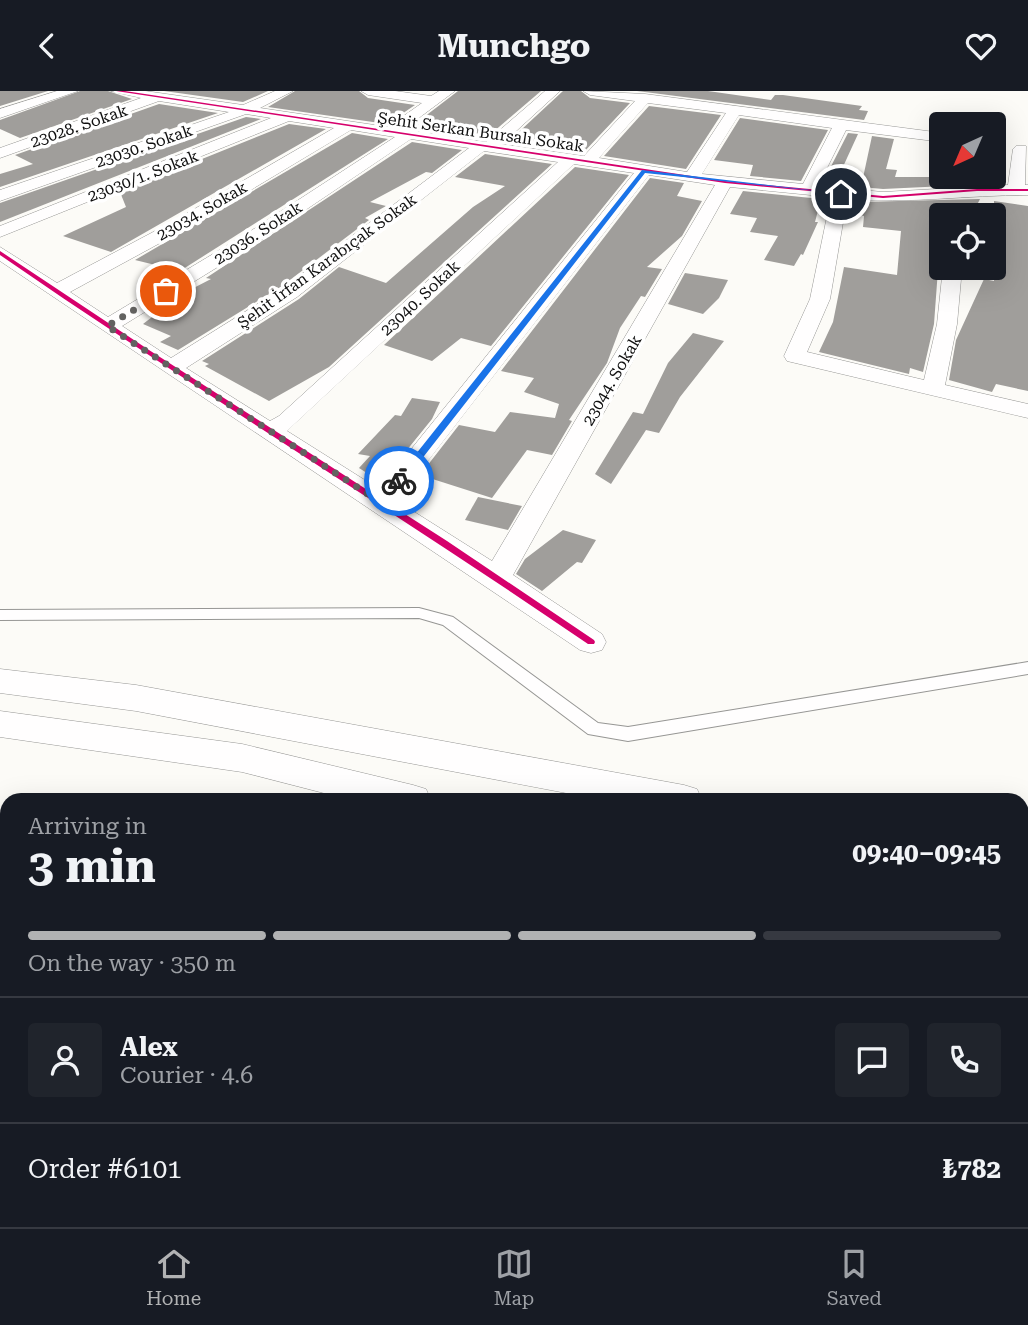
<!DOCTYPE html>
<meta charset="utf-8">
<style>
:root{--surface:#171b24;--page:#20242c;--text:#f1f3f6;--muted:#9ea1a6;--line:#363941;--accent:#b1b2b3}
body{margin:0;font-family:"Roboto Serif",serif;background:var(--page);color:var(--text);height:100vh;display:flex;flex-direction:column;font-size:26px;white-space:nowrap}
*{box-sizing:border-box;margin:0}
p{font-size:23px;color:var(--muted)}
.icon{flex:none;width:38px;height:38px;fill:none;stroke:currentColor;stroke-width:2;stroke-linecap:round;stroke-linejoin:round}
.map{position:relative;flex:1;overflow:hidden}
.drawer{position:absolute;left:0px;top:702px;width:1029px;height:436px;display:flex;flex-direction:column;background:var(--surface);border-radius:21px 21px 0 0;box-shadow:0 7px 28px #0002}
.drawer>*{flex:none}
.needle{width:46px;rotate:224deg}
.tools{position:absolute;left:929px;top:21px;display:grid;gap:14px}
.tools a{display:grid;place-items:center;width:77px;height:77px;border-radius:7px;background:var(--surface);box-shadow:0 7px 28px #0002;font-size:35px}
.pin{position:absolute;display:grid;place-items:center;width:60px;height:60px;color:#fff;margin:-30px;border:4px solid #fff;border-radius:50%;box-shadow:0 2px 7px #0007}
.courier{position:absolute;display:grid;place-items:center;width:70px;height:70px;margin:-35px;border:5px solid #1a73e8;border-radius:50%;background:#fff;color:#222;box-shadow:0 2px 9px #0007}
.headline em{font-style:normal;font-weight:700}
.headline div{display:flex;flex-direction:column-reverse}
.headline{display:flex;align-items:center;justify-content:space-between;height:119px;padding:0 28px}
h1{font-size:46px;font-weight:700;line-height:52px}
.bar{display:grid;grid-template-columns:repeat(4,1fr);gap:10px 7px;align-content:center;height:84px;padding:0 28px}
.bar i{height:9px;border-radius:5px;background:var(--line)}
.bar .selected{background:var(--accent)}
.bar p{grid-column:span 4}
.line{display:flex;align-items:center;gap:18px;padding:0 28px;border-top:2px solid var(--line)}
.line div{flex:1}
.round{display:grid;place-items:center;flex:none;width:74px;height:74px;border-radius:7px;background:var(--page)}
header{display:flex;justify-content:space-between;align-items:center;height:91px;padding:0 28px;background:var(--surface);font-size:32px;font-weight:700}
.menu{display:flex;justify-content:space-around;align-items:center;height:98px;border-top:2px solid var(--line);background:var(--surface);font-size:19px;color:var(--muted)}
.menu a{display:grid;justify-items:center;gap:4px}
.menu .selected{color:var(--accent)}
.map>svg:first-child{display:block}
.building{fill:#a09e9b}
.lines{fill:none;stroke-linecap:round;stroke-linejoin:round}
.service-casing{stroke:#969694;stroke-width:2}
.minor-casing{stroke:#969694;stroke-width:1}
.service{fill:#fffefe;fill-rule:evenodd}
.minor{fill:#fffefe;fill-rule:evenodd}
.cycleway-casing{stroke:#fff;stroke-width:4}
.cycleway{fill:#d6006c;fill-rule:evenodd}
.route{fill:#1a73e8}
.done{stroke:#636261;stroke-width:7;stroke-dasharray:0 12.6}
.labels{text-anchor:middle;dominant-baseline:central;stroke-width:7;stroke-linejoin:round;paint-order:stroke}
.far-street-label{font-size:16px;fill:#101010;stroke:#fff}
</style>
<header><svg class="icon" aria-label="back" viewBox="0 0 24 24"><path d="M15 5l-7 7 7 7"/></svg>Munchgo<svg class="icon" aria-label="heart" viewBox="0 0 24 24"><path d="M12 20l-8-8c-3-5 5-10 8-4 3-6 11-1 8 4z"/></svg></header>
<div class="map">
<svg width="1028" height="1136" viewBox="0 0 1028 1136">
<rect width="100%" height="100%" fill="#fcfbf7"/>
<g class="building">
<path d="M0,0H48L0,15Z"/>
<path d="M80,0H108L132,8L20,47L0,38V29Z"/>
<path d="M164,0H268L243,11Z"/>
<path d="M295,0H359L368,7L415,14L387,33L268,16Z"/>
<path d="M458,0H541L485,48L411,36Z"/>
<path d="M563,0H581L590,7L630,12L583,62L508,51Z"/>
<path d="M637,0H708L771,9L775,4H783L862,15L859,19L868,20L864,29Z"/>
<path d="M159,13L218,22L0,96V83L33,73L15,64Z"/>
<path d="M649,15L721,24L686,78L604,65Z"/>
<path d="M246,26L261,28L0,131V112Z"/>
<path d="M740,27L828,39L801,90L750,85L753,74L714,69Z"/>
<path d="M289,33L326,38L111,161L63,145L126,116L120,101Z"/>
<path d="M352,42L388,48L180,180L135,169Z"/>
<path d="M848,42L858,43L836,91L825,90L822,93Z"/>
<path d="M872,45L894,48L886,78L897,79L895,86H991L988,93L883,98L861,96Z"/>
<path d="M412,51L462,59L432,82L426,81L370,111L386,115L365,127L369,129L282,195L178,259L160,251L171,245L143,233L182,203L211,188L206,187Z"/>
<path d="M485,63L552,73L329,276L269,310L205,275L209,273L202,270L299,208L339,176L386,192L473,116L505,95L455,86Z"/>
<path d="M575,76L629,84L491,255L461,247L432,270L384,254Z"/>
<path d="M650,87L684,92L677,105L702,110L682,145L647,176L662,178L645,206L641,205L620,237L607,272L569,329L572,330L552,364L527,359L492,407L420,384L459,334L495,341L510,321L555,327L559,313L524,301L534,287L501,280Z"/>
<path d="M743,100L821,108L815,131H818L803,164L801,163L794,175L764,169L778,145L750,141L757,127L730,123Z"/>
<path d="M980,108L972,124H942L934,233L923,281L910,277L909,283L819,261L833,231L844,176L897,184L901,140L863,136L864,125L855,123L858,111Z"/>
<path d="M994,110L1028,115V300L996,293L992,301L949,289L956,249L984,188L994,190Z"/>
<path d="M685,182L728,189L719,207L703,223L668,213Z"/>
<path d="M693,242L724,250L680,306L659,342L646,339L611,393L595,383L633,321L643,323L668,272Z"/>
<path d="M412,307L440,311L432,328L381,391L359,377L370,365L358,363L395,324L401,325Z"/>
<path d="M478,406L522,415L508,439L465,429Z"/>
<path d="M563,439L596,449L582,472L577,471L542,500L516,483L525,468Z"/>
</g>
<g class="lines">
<defs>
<g id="service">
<path d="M419,517L453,526L598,632L628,636L1028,571V583L628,650L588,643L443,534L419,527L0,529V519Z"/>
<path d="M1022,1002L1028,1004V1027L1022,1025Z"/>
</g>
<g id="minor">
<path d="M57,0H78L0,27V18Z"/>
<path d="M111,0H145L243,14L275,0H293L260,17L388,36L422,12L368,4L361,0H395L431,5L439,0H455L404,38L486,51L545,0H560L502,53L584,65L635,10L590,4L583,0L645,3L942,42V51L846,39L818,95L883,101L1008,94L1013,58L1016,55H1026L1025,94H1028V104C968,104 907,113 847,108L830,208L807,261L924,289L937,233L943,177H962L957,233L945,294L1028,313V327L787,270L784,265L810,208L831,106L730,96L513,484L602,543L606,551L602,559L591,562L580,559L0,170V156L57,192L172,131L334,37L289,30L0,146V135L271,27L246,23L0,110V99L229,21L159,10L0,67V57L141,7ZM648,12L726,22L687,81L599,67ZM739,24L832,37L803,93L702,83ZM351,39L395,46L243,145L108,226L70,201L184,139ZM411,48L469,57L283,197L171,267L122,235L255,153ZM484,60L558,71L279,325L270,330L186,277L297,206ZM574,73L634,82L379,398L287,340ZM649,84L715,94L492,470L397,410Z"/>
<path d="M0,578L136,594L684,694L697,698L702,709H603L136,620L0,602Z"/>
<path d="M0,620L242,653L413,694L426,698L431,709H351L242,681L0,646Z"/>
<path d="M1022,801L1028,803V839L1022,837Z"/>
<path d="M1022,867L1028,869V911L1022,908Z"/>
</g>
</defs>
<use href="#service" class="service-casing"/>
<use href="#minor" class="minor-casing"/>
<use href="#service" class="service"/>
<use href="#minor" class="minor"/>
<defs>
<g id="cycleway">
<path d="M116,0H125L725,90L883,105L977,98H1028V100H977L883,107L725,92Z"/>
<path d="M0,160L149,259L447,450L594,549L595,551L594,553H588C394,420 194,298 0,164Z"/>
</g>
</defs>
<use href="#cycleway" class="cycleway-casing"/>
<use href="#cycleway" class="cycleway"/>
</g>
<path class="route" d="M642,79L844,103L645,82L403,392H396V388Z"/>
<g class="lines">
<path class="done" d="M166,200L107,235L382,412L399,390"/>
</g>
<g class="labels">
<g class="far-street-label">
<text transform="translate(79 35) rotate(-19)">23028. Sokak</text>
<text transform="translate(481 41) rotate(8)">Şehit Serkan Bursalı Sokak</text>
<text transform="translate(144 55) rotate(-19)">23030. Sokak</text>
<text transform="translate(143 85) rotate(-21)">23030/1. Sokak</text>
<text transform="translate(202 120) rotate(-30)">23034. Sokak</text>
<text transform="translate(258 142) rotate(-33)">23036. Sokak</text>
<text transform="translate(327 170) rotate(-36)">Şehit İrfan Karabıçak Sokak</text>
<text transform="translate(420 207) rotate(-43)">23040. Sokak</text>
<text transform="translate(612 289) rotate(-60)">23044. Sokak</text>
</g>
</g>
</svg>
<div class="tools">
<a><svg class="needle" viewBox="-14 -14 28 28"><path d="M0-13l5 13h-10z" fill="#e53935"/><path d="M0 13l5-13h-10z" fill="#9ea1a6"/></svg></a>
<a><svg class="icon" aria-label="locate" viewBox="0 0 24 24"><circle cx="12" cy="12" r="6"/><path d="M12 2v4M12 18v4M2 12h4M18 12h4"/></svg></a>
</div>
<div class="pin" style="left:166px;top:200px;background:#ea580c"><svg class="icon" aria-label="bag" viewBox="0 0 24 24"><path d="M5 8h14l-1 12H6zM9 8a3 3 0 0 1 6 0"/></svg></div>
<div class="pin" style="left:841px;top:103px;background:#1f2937"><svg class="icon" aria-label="home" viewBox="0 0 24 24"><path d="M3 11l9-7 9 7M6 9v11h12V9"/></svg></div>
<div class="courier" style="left:399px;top:390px"><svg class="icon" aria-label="bike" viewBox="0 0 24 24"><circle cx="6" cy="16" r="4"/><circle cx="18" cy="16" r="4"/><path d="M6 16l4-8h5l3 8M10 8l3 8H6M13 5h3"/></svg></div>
<section class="drawer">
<div class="headline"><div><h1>3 min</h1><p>Arriving in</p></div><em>09:40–09:45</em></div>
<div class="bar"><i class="selected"></i><i class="selected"></i><i class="selected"></i><i></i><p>On the way · 350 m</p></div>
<div class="line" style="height:126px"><a class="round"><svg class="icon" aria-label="person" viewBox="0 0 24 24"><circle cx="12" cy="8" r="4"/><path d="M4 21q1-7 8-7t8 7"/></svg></a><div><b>Alex</b><p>Courier · 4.6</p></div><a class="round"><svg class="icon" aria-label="chat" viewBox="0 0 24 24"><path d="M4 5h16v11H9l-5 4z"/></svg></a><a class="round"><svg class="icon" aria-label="phone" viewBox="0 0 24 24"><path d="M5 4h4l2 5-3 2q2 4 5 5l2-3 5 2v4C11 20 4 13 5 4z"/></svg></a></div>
<div class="line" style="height:91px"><div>Order #6101</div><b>₺782</b></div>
</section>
</div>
<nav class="menu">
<a class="selected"><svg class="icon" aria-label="home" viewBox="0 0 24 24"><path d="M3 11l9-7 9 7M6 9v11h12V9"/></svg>Home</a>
<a><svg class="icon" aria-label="map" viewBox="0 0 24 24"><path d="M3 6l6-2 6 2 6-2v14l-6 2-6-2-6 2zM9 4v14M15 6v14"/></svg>Map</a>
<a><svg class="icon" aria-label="saved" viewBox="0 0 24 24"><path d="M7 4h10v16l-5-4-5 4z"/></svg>Saved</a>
</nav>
